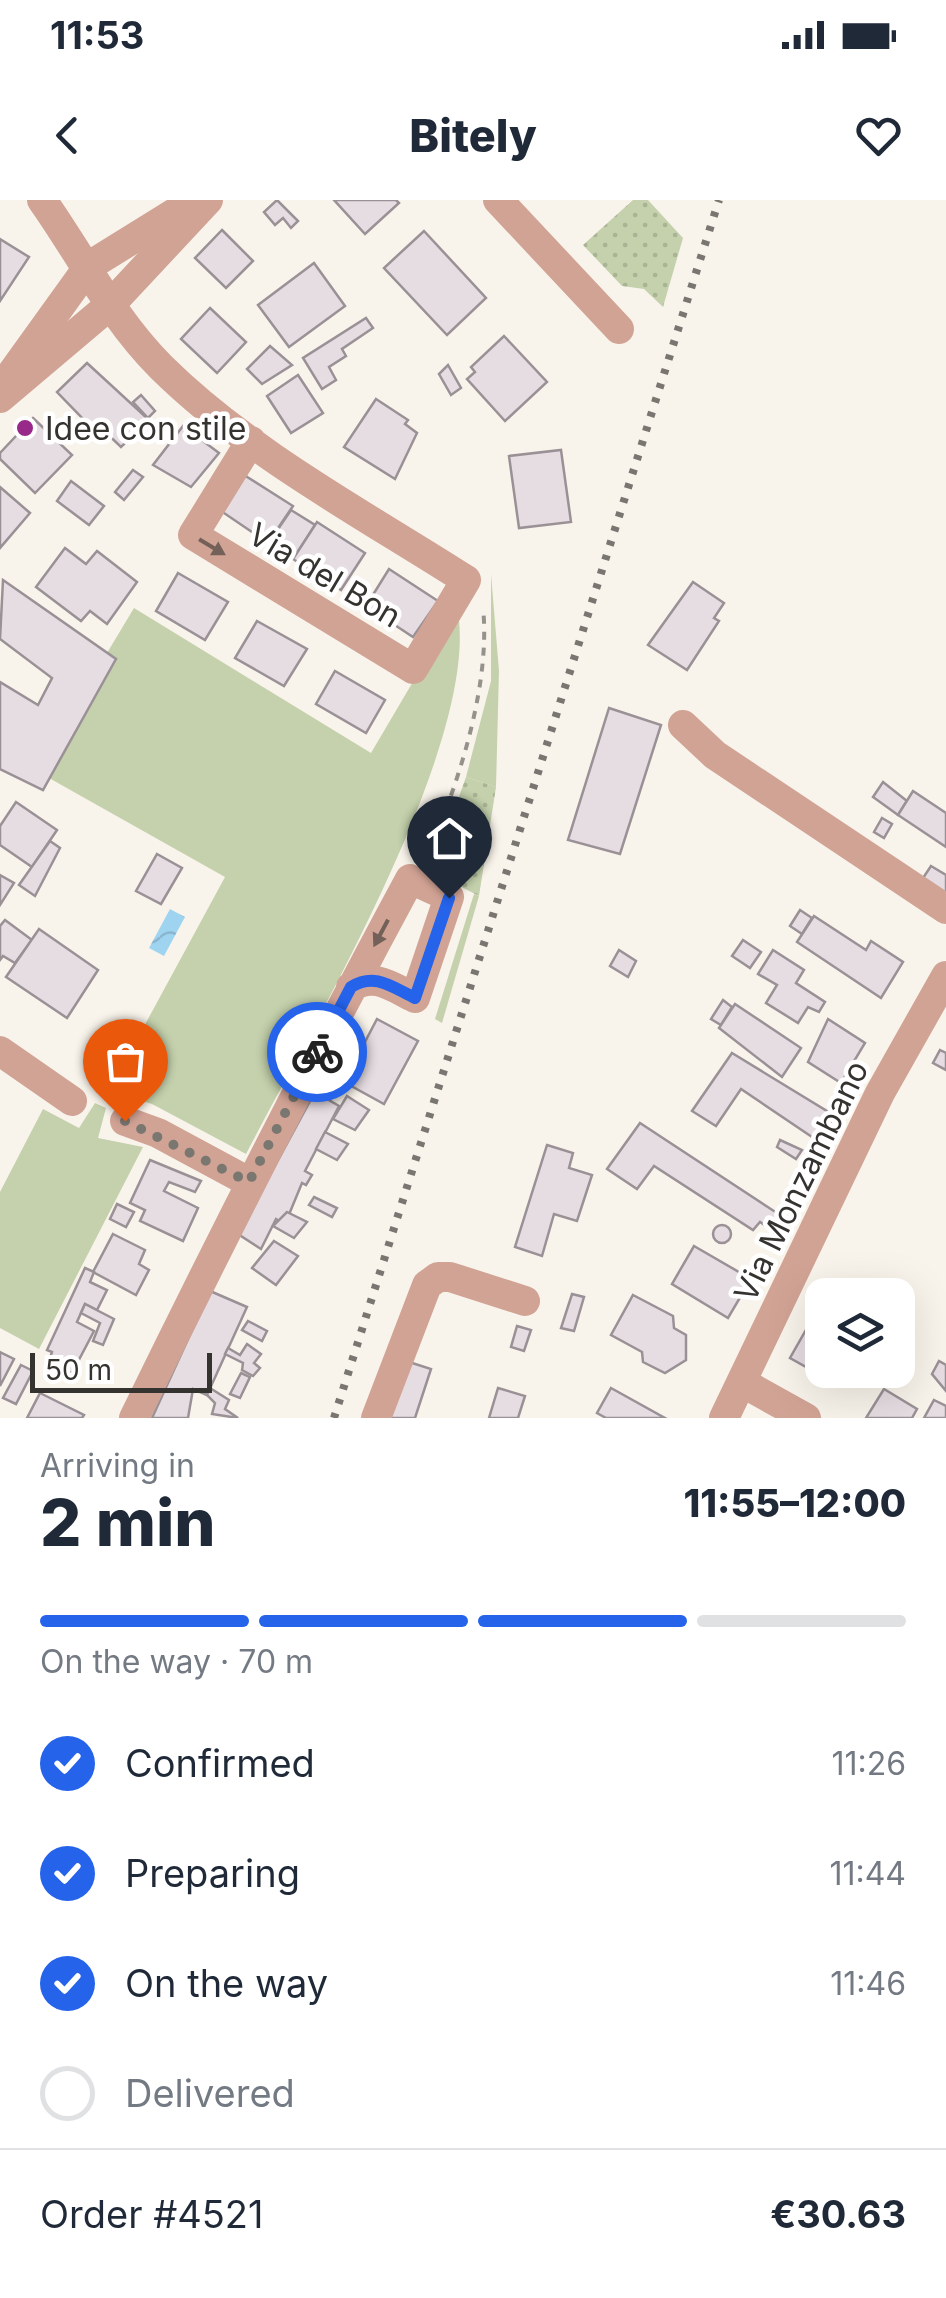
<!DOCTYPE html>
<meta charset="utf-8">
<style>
:root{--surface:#fff;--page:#f6f6f7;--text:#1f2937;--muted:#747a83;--line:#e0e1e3;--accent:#2563eb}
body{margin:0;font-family:Inter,sans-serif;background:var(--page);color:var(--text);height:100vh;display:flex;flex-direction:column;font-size:38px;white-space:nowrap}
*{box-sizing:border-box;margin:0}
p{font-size:32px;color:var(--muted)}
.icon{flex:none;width:55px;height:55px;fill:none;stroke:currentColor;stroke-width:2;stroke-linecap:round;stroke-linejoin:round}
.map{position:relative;height:1218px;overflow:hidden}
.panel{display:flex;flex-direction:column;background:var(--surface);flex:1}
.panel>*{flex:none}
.fabs{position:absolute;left:805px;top:1078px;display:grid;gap:20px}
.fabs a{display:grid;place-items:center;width:110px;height:110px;border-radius:20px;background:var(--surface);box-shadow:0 10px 40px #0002;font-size:50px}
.scale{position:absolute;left:30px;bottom:25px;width:182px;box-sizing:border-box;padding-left:10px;border:5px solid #353330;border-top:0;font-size:28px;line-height:35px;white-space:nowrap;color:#353330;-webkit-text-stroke:8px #fff;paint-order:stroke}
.pin{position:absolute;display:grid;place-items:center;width:85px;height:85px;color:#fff;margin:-102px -42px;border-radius:50% 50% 50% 0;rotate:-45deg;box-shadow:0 0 10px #0007}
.pin .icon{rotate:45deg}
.courier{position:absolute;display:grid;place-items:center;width:100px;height:100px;margin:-50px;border:8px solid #2563eb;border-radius:50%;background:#fff;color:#222;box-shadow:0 2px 12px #0007}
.headline em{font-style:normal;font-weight:800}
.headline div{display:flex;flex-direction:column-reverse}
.headline{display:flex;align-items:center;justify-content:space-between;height:170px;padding:0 40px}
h1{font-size:65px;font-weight:800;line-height:75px}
.bar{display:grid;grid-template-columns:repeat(4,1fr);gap:15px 10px;align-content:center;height:120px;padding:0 40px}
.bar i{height:12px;border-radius:8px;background:var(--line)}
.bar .active{background:var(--accent)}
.bar p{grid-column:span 4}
.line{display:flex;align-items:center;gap:25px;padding:0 40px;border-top:2px solid var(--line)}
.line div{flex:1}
ol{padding:0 40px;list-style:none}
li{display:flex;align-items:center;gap:30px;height:110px}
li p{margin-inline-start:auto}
li .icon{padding:10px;border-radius:50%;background:var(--accent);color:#fff;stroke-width:4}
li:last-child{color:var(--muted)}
li i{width:55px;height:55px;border:5px solid var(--line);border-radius:50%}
.status{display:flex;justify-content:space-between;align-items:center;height:70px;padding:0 50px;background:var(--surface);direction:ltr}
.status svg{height:28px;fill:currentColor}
header{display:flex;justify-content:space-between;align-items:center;height:130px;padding:0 40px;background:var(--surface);font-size:45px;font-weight:800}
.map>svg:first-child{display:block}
.green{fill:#c4d1ac}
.park{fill:url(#park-dots)}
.water{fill:url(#water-waves)}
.building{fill:#e6dde2;stroke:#9a9196;stroke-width:2.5}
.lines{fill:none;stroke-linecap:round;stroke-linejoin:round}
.path{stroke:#95918b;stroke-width:4;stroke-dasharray:8 8;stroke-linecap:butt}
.minor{stroke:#d1a395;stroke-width:30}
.rail{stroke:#797671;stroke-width:8;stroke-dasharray:5 10;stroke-linecap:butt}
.oneway{fill:#736058}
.done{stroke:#7a7771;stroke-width:10;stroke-dasharray:0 18}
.route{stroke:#2563eb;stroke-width:12}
.poi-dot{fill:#992988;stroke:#fff;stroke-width:4}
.labels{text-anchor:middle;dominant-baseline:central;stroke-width:9;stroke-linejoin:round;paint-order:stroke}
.poi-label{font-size:32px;fill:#353330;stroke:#fff;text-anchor:start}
.street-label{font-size:32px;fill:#353330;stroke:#fff}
</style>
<div class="status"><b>11:53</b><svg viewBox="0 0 49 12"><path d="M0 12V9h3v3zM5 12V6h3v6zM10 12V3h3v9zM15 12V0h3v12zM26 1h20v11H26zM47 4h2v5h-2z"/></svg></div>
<header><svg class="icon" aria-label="back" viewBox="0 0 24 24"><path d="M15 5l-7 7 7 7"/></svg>Bitely<svg class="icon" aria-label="heart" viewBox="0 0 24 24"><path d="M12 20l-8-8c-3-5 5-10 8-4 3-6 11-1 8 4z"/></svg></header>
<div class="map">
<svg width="946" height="1218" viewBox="0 0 946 1218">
<defs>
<pattern id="park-dots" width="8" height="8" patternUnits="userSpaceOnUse" patternTransform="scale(2.5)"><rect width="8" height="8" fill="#c4d1ac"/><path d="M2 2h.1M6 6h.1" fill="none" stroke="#a9b494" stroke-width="1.8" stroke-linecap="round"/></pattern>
<pattern id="water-waves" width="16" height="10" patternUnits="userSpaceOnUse" patternTransform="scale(2.5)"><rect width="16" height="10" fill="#9fd4f1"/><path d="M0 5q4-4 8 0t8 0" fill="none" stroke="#8ab6cf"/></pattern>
</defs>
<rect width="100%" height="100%" fill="#f9f4eb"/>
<g class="green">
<path d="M491,374L499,471L496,587L466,577L491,481Z"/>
<path d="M457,407C484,538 310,830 246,954L152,904L109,891L225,677L49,578L116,459L107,453L134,408L371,553Z"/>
<path d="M474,694L479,696L442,823L435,819Z"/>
<path d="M95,903L106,908L98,938L143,947L39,1149L0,1128V992L43,909L79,928Z"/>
</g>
<g class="park">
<path d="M633,0H648L683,38L663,107L644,89L622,86L583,45Z"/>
<path d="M466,577L496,587L479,696L432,672Z"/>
</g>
<path class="water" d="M170,709L185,717L164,756L149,748Z"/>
<g class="building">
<path d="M277,0L298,21L291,28L283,18L275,25L264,12Z"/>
<path d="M334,0H396L399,3L365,34Z"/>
<path d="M222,30L253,61L226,88L195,58Z"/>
<path d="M424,31L486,98L447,135L384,68Z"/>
<path d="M0,39L29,57L0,101Z"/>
<path d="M314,63L345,106L289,147L258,105Z"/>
<path d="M210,108L246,142L217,173L181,139Z"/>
<path d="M366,118L373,128L342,149L346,156L329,167L336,180L322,189L303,158Z"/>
<path d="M504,136L547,182L505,221L467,179L475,172L471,167Z"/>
<path d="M270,146L292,165L262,184L247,169Z"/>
<path d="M87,163L149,220L121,247L96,223L91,227L57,192Z"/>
<path d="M448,165L461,188L451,195L439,174Z"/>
<path d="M298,175L323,213L291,233L267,196Z"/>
<path d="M141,195L155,211L148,218L133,202Z"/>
<path d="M376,199L408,220L405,224L417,233L395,279L344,247Z"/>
<path d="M33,218L72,255L35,293L0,259V253Z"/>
<path d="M183,226L219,253L191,287L153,265Z"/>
<path d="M561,250L571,322L519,328L509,256Z"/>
<path d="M133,270L143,277L124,300L115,292Z"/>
<path d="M244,275L293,306L268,343L221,311Z"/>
<path d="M71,281L104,306L89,325L57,301Z"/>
<path d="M0,287L30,313L0,348Z"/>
<path d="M291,310L315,325L296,355L272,338Z"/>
<path d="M317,322L365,353L341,390L293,359Z"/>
<path d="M65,348L86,364L97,351L137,382L107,424L90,411L81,421L36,387Z"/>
<path d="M389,369L438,401L413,437L366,406Z"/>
<path d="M178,373L228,402L205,440L156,411Z"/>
<path d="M3,380L116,459L43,590L0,569V482L38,505L52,478L0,439Z"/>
<path d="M693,382L724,403L714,418L719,421L687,470L648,445Z"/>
<path d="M257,421L307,449L284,486L235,458Z"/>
<path d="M335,471L385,500L366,533L316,504Z"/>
<path d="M609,508L661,525L620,654L568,640Z"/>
<path d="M883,582L907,601L898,615L873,597Z"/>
<path d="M913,591L946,613V647L898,615Z"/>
<path d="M16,602L57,630L32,667L0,645V626Z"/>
<path d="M882,618L892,624L884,638L874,632Z"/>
<path d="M50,641L60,648L35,696L19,685Z"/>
<path d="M157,654L182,668L161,704L136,691Z"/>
<path d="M931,666L946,675V696L921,681Z"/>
<path d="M0,675L14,683L0,705Z"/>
<path d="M800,710L812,718L802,734L790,726Z"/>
<path d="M814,716L866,750L871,741L903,762L881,798L797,742Z"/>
<path d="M5,720L32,740L15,763L3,756L0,760V726Z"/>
<path d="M39,729L98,770L67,818L6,777Z"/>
<path d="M743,740L761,752L750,768L732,756Z"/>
<path d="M619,750L636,761L628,777L610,766Z"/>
<path d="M773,750L804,770L796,783L825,802L819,812L808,807L798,823L766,803L777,785L758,774Z"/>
<path d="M723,800L732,807L721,825L711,819Z"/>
<path d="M735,804L801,848L782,877L719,828Z"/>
<path d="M377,819L418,841L384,904L344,882Z"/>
<path d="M828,819L865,843L841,883L808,862Z"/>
<path d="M940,850L946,853V870L933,863Z"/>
<path d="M732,853L835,916L818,941L741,889L716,926L692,911Z"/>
<path d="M315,892L339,906L305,971L312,975L306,985L302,983L290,1012L281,1022L276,1019L261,1049L238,1034Z"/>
<path d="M347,896L369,910L355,930L333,919Z"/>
<path d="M640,923L780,1015L770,1029L760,1022L753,1030L654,966L637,989L607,969Z"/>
<path d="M325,932L348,944L337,960L316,949Z"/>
<path d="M780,940L802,950L796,959L777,947Z"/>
<path d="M547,945L573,953L569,968L592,975L577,1021L554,1014L542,1056L515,1047Z"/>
<path d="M150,960L201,981L195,992L169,982L164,991L198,1008L183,1041L140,1021L145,1010L130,1003Z"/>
<path d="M314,997L337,1008L332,1017L309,1005Z"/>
<path d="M117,1004L134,1012L126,1027L110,1019Z"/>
<path d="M287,1012L307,1022L294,1038L273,1026Z"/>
<circle cx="722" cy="1034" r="9"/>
<path d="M113,1034L145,1050L139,1064L149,1070L136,1095L93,1072Z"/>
<path d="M274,1041L298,1056L276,1085L252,1068Z"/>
<path d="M694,1046L751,1079L728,1118L672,1084Z"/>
<path d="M85,1068L94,1072L90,1082L107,1090L97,1110L85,1104L77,1122L94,1131L72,1173L49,1161L52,1152L47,1150Z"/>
<path d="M210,1091L247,1107L207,1195L193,1189L188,1218H152Z"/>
<path d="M572,1094L584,1097L574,1131L561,1128Z"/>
<path d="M633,1095L673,1116L674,1128L686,1135V1160L665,1173L643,1162L642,1152L611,1135Z"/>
<path d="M85,1104L114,1119L103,1145L93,1141L100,1123L81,1113Z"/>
<path d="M248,1121L267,1131L262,1141L242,1130Z"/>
<path d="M811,1121L822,1128V1170H828L824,1177L790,1158Z"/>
<path d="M898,1122L913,1130L904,1146L898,1142Z"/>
<path d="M517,1126L531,1130L524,1151L511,1147Z"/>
<path d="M247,1144L261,1154L254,1163L260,1168L253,1176L242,1170L243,1163L225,1154L228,1148L240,1155Z"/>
<path d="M0,1152L14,1159L0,1186Z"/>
<path d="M406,1161L431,1169L415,1218H388Z"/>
<path d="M939,1161L946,1165V1191L932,1174Z"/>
<path d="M21,1165L33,1171L16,1204L3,1198Z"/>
<path d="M241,1173L250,1177L240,1198L230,1194Z"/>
<path d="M210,1188L229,1200L225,1209L238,1218L212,1214L215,1203L207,1195Z"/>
<path d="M498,1188L525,1196L518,1218H489Z"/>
<path d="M611,1188L665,1218H606L597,1213Z"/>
<path d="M884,1189L917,1209L912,1218H866Z"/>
<path d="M40,1193L84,1215L82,1218H27Z"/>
<path d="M934,1200L946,1206V1218H924Z"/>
</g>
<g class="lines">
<path class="path" d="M427,655C458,587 491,484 483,408"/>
<g class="minor">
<path d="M42,0C81,55 112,118 161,167C248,253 363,314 466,380L413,469L193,335L251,241"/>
<path d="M498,0L619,129"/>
<path d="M12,173L89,66L189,4"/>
<path d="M0,198L110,105L208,0"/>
<path d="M683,525L715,555L946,709"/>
<path d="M0,851L72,901"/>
<path d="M125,921L158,933L249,982"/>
<path d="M743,1183L806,1218"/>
<path d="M134,1218C223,1036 314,857 410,679L449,697L415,798C392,787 375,772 351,787"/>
<path d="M376,1218L427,1085L438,1077H450L525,1101"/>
<path d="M724,1218L880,893L946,776"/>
</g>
<path class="rail" d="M334,1218L719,0"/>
</g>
<defs><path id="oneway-solid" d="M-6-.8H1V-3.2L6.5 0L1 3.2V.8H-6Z" transform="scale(2.5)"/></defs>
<g class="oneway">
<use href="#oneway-solid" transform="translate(212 347) rotate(31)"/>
<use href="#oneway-solid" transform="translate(381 733) rotate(118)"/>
</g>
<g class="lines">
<path class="done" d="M125,921L249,982L317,852"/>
<path class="route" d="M317,852L351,787C375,772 392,787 415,798L449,698"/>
</g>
<circle class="poi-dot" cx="25" cy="228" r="10"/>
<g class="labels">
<g class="poi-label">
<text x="45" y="228">Idee con stile</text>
</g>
<g class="street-label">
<text transform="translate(325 375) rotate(31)">Via del Bon</text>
<text transform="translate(801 981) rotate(-64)">Via Monzambano</text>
</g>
</g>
</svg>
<div class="fabs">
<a><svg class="icon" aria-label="layers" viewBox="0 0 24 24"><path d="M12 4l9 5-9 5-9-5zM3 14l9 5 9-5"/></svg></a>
</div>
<div class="scale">50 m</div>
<div class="pin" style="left:125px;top:921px;background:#ea580c"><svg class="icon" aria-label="bag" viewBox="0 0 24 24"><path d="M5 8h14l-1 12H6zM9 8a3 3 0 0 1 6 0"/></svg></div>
<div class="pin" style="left:449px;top:698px;background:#1f2937"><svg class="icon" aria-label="home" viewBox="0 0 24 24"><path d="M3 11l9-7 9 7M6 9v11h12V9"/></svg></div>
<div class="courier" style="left:317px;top:852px"><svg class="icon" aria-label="bike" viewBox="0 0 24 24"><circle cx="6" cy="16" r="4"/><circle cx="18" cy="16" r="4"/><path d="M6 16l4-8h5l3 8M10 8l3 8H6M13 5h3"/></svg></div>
</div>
<section class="panel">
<div class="headline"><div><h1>2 min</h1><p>Arriving in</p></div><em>11:55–12:00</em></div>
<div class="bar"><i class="active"></i><i class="active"></i><i class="active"></i><i></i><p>On the way · 70 m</p></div>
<ol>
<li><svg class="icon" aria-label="check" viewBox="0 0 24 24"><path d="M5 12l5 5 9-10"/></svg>Confirmed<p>11:26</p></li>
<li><svg class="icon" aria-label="check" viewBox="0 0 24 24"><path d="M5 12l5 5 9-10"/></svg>Preparing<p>11:44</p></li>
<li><svg class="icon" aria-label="check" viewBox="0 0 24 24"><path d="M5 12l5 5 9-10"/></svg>On the way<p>11:46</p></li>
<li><i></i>Delivered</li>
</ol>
<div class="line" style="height:130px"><div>Order #4521</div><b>€30.63</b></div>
</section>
